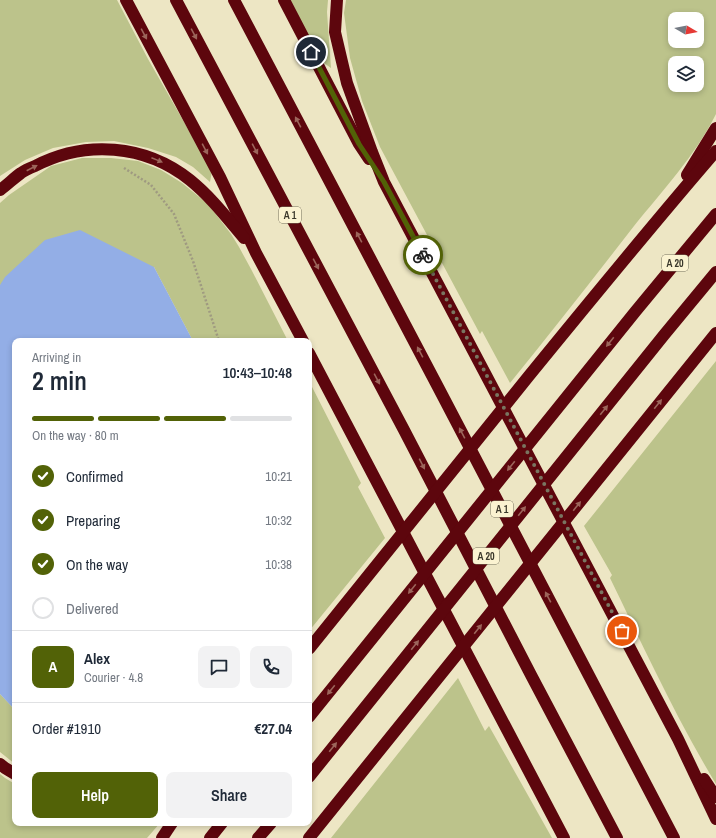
<!DOCTYPE html>
<meta charset="utf-8">
<style>
:root{--surface:#fff;--page:#f2f2f3;--text:#1f2937;--muted:#747a83;--line:#e0e1e3;--accent:#526207}
body{margin:0;font-family:"Archivo Narrow",sans-serif;background:var(--page);color:var(--text);height:100vh;display:flex;flex-direction:column;font-size:15px;white-space:nowrap}
*{box-sizing:border-box;margin:0}
p{font-size:13px;color:var(--muted)}
.icon{flex:none;width:22px;height:22px;fill:none;stroke:currentColor;stroke-width:2;stroke-linecap:round;stroke-linejoin:round}
.map{position:relative;flex:1;overflow:hidden}
.side{position:absolute;left:12px;top:338px;width:300px;height:488px;display:flex;flex-direction:column;background:var(--surface);border-radius:8px;box-shadow:0 2px 6px #0003}
.side>*{flex:none}
.needle{width:26px;rotate:100deg}
.fabs{position:absolute;left:668px;top:12px;display:grid;gap:8px}
.fabs a{display:grid;place-items:center;width:36px;height:36px;border-radius:8px;background:var(--surface);box-shadow:0 2px 6px #0003;font-size:20px}
.pin{position:absolute;display:grid;place-items:center;width:34px;height:34px;color:#fff;margin:-17px;border:2px solid #fff;border-radius:50%;box-shadow:0 1px 4px #0007}
.courier{position:absolute;display:grid;place-items:center;width:40px;height:40px;margin:-20px;border:3px solid #526207;border-radius:50%;background:#fff;color:#222;box-shadow:0 1px 5px #0007}
.summary em{font-style:normal;font-weight:600}
.summary div{display:flex;flex-direction:column-reverse}
.summary{display:flex;align-items:center;justify-content:space-between;height:68px;padding:0 20px}
h1{font-size:26px;font-weight:600;line-height:30px}
.bar{display:grid;grid-template-columns:repeat(4,1fr);gap:6px 4px;align-content:center;height:48px;padding:0 20px}
.bar i{height:5px;border-radius:3px;background:var(--line)}
.bar .current{background:var(--accent)}
.bar p{grid-column:span 4}
.line{display:flex;align-items:center;gap:10px;padding:0 20px;border-top:1px solid var(--line)}
.line div{flex:1}
.round{display:grid;place-items:center;flex:none;width:42px;height:42px;border-radius:8px;background:var(--page)}
ol{padding:0 20px;list-style:none}
li{display:flex;align-items:center;gap:12px;height:44px}
li p{margin-inline-start:auto}
li .icon{padding:4px;border-radius:50%;background:var(--accent);color:#fff;stroke-width:4}
li:last-child{color:var(--muted)}
li i{width:22px;height:22px;border:2px solid var(--line);border-radius:50%}
.action{display:flex;gap:8px;margin-top:auto;padding:8px 20px}
.action a{flex:1;height:46px;border-radius:8px;background:var(--accent);color:#fff;font-size:16px;font-weight:600;line-height:46px;text-align:center}
.action a+a{background:var(--page);color:var(--text)}
.map>svg:first-child{display:block}
.green{fill:#bcc38b;fill-rule:evenodd}
.water{fill:#93aee6}
.lines{fill:none;stroke-linecap:round;stroke-linejoin:round}
.path{stroke:#9f9a81;stroke-width:2.5;stroke-dasharray:2 2;stroke-linecap:butt}
.highway{stroke:#5d060d;stroke-width:12}
.oneway{fill:#9c655b}
.done{stroke:#797561;stroke-width:4;stroke-dasharray:0 7.2}
.route{stroke:#526207;stroke-width:5}
.labels{text-anchor:middle;dominant-baseline:central;stroke-width:3;stroke-linejoin:round;paint-order:stroke}
.shield{fill:#fbf3d1;stroke:#75705d;stroke-width:1}
.shield-label{font-size:10px;font-weight:bold;fill:#3b382b}
</style>
<div class="map">
<svg width="716" height="838" viewBox="0 0 716 838">
<rect width="100%" height="100%" fill="#ede6c4"/>
<g class="green">
<path d="M0,0H117L148,59L212,171L210,182L193,167L176,157L148,148L114,141L86,142L53,148L25,160L0,176Z"/>
<path d="M290,0H328L327,12L331,68L321,61Z"/>
<path d="M346,0H716V114C695,156 663,190 634,226C593,279 552,331 510,383L482,331L480,334L380,147L362,101L350,58L344,13ZM675,19H697V41H675ZM675,63H697V85H675Z"/>
<path d="M82,158H111L138,161L161,170L182,183L208,204L231,234L239,247L251,269L288,341H193L154,267L0,285V203L9,195L51,166Z"/>
<path d="M716,361V784C676,718 644,648 610,578L612,575L584,526Z"/>
<path d="M309,381L361,483L358,487L385,538L309,631Z"/>
<path d="M458,678L485,731L489,726L552,838H331Z"/>
<path d="M0,694L15,710V764L0,752Z"/>
<path d="M0,774L5,778L15,784V823H160L147,838H0Z"/>
</g>
<path class="water" d="M80,230L154,267L193,341H15V710L0,694V285L5,277L45,240Z"/>
<g class="lines">
<path class="path" d="M124,168L151,185L174,214L193,261L219,341"/>
<g class="highway">
<path d="M126,0L220,177L256,253L303,341"/>
<path d="M176,0L404,430L531,675L617,838"/>
<path d="M234,0L438,387L674,838"/>
<path d="M284,0L359,144L369,159"/>
<path d="M337,0L335,32L347,83L372,152L384,182L678,739L716,819"/>
<path d="M687,175L716,128"/>
<path d="M0,190C7,185 14,178 21,173C25,170 30,168 35,166C85,140 145,144 190,180C211,197 227,218 244,238"/>
<path d="M309,353L564,838"/>
<path d="M309,649C382,558 455,467 528,377C590,301 652,225 716,151"/>
<path d="M309,717L635,312L716,214"/>
<path d="M0,764L5,768L15,774"/>
<path d="M309,777L664,335L716,272"/>
<path d="M704,779L716,797"/>
<path d="M162,838L172,823"/>
<path d="M210,838L222,823"/>
<path d="M258,838L271,823"/>
<path d="M309,838L716,333"/>
</g>
</g>
<defs><path id="oneway-solid" d="M-6-.8H1V-3.2L6.5 0L1 3.2V.8H-6Z"/></defs>
<g class="oneway">
<use href="#oneway-solid" transform="translate(144 34) rotate(62)"/>
<use href="#oneway-solid" transform="translate(194 34) rotate(62)"/>
<use href="#oneway-solid" transform="translate(298 122) rotate(-118)"/>
<use href="#oneway-solid" transform="translate(205 149) rotate(62)"/>
<use href="#oneway-solid" transform="translate(255 149) rotate(62)"/>
<use href="#oneway-solid" transform="translate(157 160) rotate(22)"/>
<use href="#oneway-solid" transform="translate(32 168) rotate(-27)"/>
<use href="#oneway-solid" transform="translate(359 237) rotate(-118)"/>
<use href="#oneway-solid" transform="translate(316 264) rotate(62)"/>
<use href="#oneway-solid" transform="translate(610 342) rotate(129)"/>
<use href="#oneway-solid" transform="translate(420 352) rotate(-118)"/>
<use href="#oneway-solid" transform="translate(377 379) rotate(62)"/>
<use href="#oneway-solid" transform="translate(658 404) rotate(-51)"/>
<use href="#oneway-solid" transform="translate(604 410) rotate(-51)"/>
<use href="#oneway-solid" transform="translate(462 433) rotate(-118)"/>
<use href="#oneway-solid" transform="translate(422 464) rotate(63)"/>
<use href="#oneway-solid" transform="translate(511 466) rotate(129)"/>
<use href="#oneway-solid" transform="translate(577 506) rotate(-51)"/>
<use href="#oneway-solid" transform="translate(522 511) rotate(-51)"/>
<use href="#oneway-solid" transform="translate(412 589) rotate(129)"/>
<use href="#oneway-solid" transform="translate(548 597) rotate(-118)"/>
<use href="#oneway-solid" transform="translate(478 629) rotate(-51)"/>
<use href="#oneway-solid" transform="translate(415 645) rotate(-51)"/>
<use href="#oneway-solid" transform="translate(331 690) rotate(129)"/>
<use href="#oneway-solid" transform="translate(333 747) rotate(-51)"/>
</g>
<g class="lines">
<path class="done" d="M423,255L622,631"/>
<path class="route" d="M311,52L359,144L384,182L423,255"/>
</g>
<g class="labels">
<g class="shield">
<rect x="279" y="207" width="22" height="16" rx="3"/>
<rect x="662" y="255" width="26" height="16" rx="3"/>
<rect x="491" y="501" width="22" height="16" rx="3"/>
<rect x="473" y="548" width="26" height="16" rx="3"/>
</g>
<g class="shield-label">
<text x="290" y="215">A 1</text>
<text x="675" y="263">A 20</text>
<text x="502" y="509">A 1</text>
<text x="486" y="556">A 20</text>
</g>
</g>
</svg>
<div class="fabs">
<a><svg class="needle" viewBox="-14 -14 28 28"><path d="M0-13l5 13h-10z" fill="#e53935"/><path d="M0 13l5-13h-10z" fill="#747a83"/></svg></a>
<a><svg class="icon" aria-label="layers" viewBox="0 0 24 24"><path d="M12 4l9 5-9 5-9-5zM3 14l9 5 9-5"/></svg></a>
</div>
<div class="pin" style="left:622px;top:631px;background:#ea580c"><svg class="icon" aria-label="bag" viewBox="0 0 24 24"><path d="M5 8h14l-1 12H6zM9 8a3 3 0 0 1 6 0"/></svg></div>
<div class="pin" style="left:311px;top:52px;background:#1f2937"><svg class="icon" aria-label="home" viewBox="0 0 24 24"><path d="M3 11l9-7 9 7M6 9v11h12V9"/></svg></div>
<div class="courier" style="left:423px;top:255px"><svg class="icon" aria-label="bike" viewBox="0 0 24 24"><circle cx="6" cy="16" r="4"/><circle cx="18" cy="16" r="4"/><path d="M6 16l4-8h5l3 8M10 8l3 8H6M13 5h3"/></svg></div>
<section class="side">
<div class="summary"><div><h1>2 min</h1><p>Arriving in</p></div><em>10:43–10:48</em></div>
<div class="bar"><i class="current"></i><i class="current"></i><i class="current"></i><i></i><p>On the way · 80 m</p></div>
<ol>
<li><svg class="icon" aria-label="check" viewBox="0 0 24 24"><path d="M5 12l5 5 9-10"/></svg>Confirmed<p>10:21</p></li>
<li><svg class="icon" aria-label="check" viewBox="0 0 24 24"><path d="M5 12l5 5 9-10"/></svg>Preparing<p>10:32</p></li>
<li><svg class="icon" aria-label="check" viewBox="0 0 24 24"><path d="M5 12l5 5 9-10"/></svg>On the way<p>10:38</p></li>
<li><i></i>Delivered</li>
</ol>
<div class="line" style="height:72px"><b class="round" style="background:var(--accent);color:#fff">A</b><div><b>Alex</b><p>Courier · 4.8</p></div><a class="round"><svg class="icon" aria-label="chat" viewBox="0 0 24 24"><path d="M4 5h16v11H9l-5 4z"/></svg></a><a class="round"><svg class="icon" aria-label="phone" viewBox="0 0 24 24"><path d="M5 4h4l2 5-3 2q2 4 5 5l2-3 5 2v4C11 20 4 13 5 4z"/></svg></a></div>
<div class="line" style="height:52px"><div>Order #1910</div><b>€27.04</b></div>
<div class="action"><a>Help</a><a>Share</a></div>
</section>
</div>
